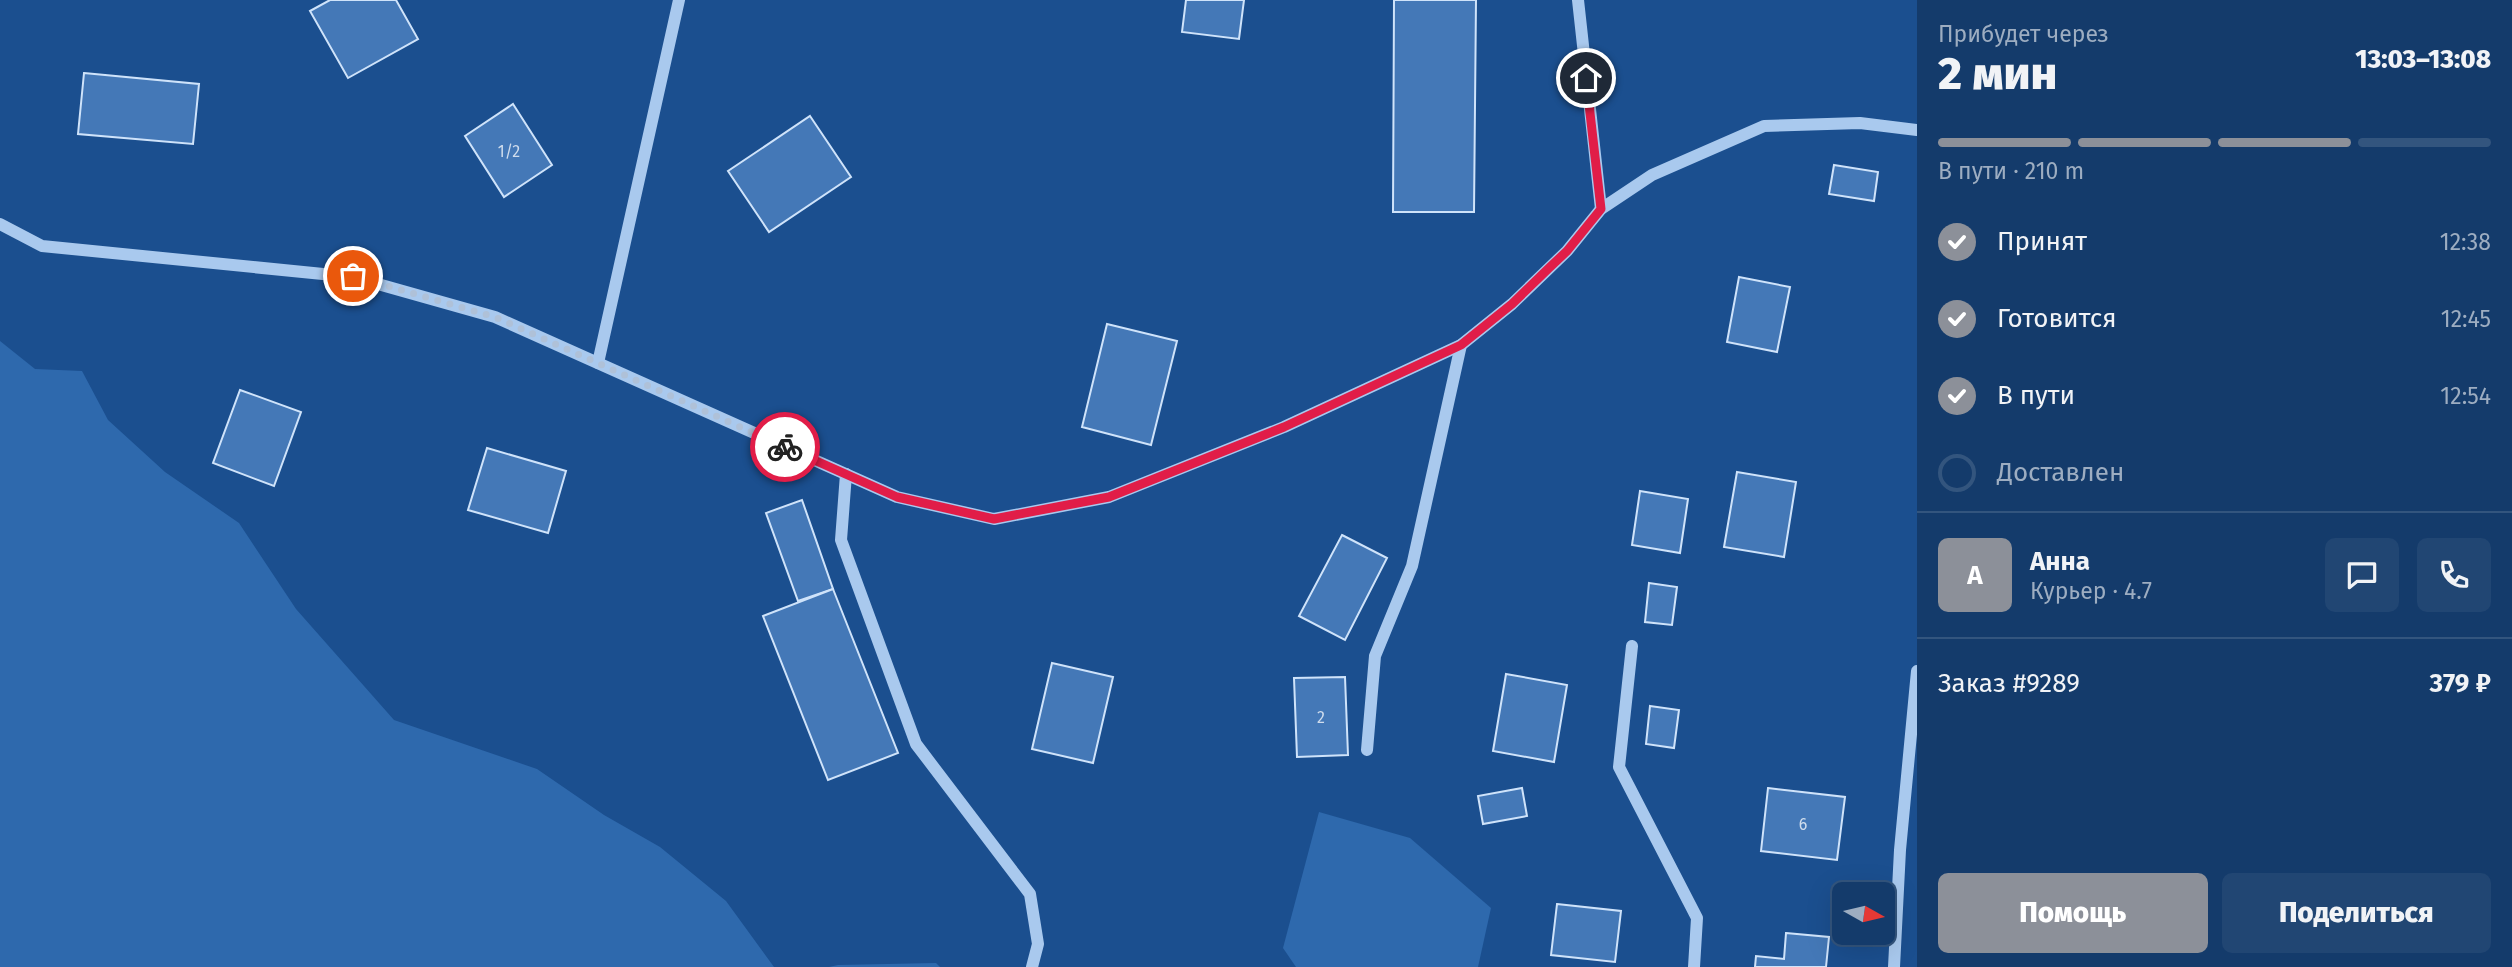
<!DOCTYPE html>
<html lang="ru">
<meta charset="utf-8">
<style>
:root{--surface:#143b6b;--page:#214673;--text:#f1f3f6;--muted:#9dadc1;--line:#33557e;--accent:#8c9099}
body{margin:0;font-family:"Fira Sans",sans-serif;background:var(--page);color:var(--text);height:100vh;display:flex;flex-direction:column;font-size:26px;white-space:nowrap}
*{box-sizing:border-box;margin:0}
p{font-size:23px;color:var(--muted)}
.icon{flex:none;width:38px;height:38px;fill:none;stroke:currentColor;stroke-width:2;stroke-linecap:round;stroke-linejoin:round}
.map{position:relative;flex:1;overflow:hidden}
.sheet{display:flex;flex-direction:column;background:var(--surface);width:595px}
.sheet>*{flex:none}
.needle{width:46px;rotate:98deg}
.buttons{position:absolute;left:1832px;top:882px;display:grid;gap:14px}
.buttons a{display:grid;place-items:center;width:63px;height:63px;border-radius:10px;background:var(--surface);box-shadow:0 7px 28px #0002,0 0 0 2px var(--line);font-size:35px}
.pin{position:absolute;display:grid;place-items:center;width:60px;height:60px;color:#fff;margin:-30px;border:4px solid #fff;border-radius:50%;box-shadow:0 2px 7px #0007}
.courier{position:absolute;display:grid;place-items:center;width:70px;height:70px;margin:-35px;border:5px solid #e11d48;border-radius:50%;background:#fff;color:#222;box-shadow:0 2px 9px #0007}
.summary em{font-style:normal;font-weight:800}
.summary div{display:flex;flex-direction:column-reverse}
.summary{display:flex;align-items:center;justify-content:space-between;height:119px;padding:0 21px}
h1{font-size:46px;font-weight:800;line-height:52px}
.bar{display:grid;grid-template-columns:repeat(4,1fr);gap:10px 7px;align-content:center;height:84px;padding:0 21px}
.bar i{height:9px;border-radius:5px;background:var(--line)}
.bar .on{background:var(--accent)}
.bar p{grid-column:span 4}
.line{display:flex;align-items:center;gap:18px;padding:0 21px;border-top:2px solid var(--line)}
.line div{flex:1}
.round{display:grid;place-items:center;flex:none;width:74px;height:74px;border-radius:10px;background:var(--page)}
ol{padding:0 21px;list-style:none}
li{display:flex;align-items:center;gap:21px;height:77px}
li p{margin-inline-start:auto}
li .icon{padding:7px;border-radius:50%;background:var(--accent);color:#fff;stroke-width:4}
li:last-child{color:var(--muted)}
li i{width:38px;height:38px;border:4px solid var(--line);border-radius:50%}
.cta{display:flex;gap:14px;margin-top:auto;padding:14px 21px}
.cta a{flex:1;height:80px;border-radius:10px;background:var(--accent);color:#fff;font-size:28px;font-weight:800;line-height:80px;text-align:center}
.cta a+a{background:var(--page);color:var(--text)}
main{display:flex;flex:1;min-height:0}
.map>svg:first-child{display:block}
.green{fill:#2e69ad}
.building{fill:#4478b7;stroke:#cfe3fa;stroke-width:2}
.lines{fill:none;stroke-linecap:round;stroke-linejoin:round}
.minor{stroke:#a9c9ee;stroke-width:12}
.done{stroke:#afc1d8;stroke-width:7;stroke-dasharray:0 12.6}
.route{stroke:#e11d48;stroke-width:9}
.labels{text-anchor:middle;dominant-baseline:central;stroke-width:5;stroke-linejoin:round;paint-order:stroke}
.number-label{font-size:16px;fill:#d0dded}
</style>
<main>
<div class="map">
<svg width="1917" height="967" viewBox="0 0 1917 967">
<rect width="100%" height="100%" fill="#1b4f8f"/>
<g class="green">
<path d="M0,341L35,369L82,371L108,420L165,472L239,523L296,609L394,720L537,769L604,815L660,847L726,901L774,967H0Z"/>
<path d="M1319,812L1410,838L1491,908L1478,967H1296L1283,948Z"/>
<path d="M936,963L940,967H829L838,965Z"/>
</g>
<g class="building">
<path d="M330,0H396L418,39L348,78L310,11Z"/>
<path d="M1186,0H1244L1239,39L1182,32Z"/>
<path d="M1394,0H1476L1474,212H1393Z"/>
<path d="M84,73L199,84L193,144L78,134Z"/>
<path d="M513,104L552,165L504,197L465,136Z"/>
<path d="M810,116L851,177L769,232L728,171Z"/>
<path d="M1834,165L1878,172L1874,201L1829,194Z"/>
<path d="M1739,277L1790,287L1777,352L1727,342Z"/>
<path d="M1107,324L1177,341L1151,445L1082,427Z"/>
<path d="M240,390L301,412L274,486L213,463Z"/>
<path d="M487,448L566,471L548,533L468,510Z"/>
<path d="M1737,472L1796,482L1784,557L1724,547Z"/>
<path d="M1640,491L1688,499L1680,553L1632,545Z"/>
<path d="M802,500L833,589L798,601L766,513Z"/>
<path d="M1342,535L1387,558L1345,640L1299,616Z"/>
<path d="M1649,583L1677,587L1672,625L1645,622Z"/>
<path d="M833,589L898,753L828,780L763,616Z"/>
<path d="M1052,663L1113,677L1093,763L1032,749Z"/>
<path d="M1506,674L1567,685L1554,762L1493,751Z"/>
<path d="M1345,677L1348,755L1297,757L1294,678Z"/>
<path d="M1650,706L1679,710L1674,748L1646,744Z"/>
<path d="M1522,788L1527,816L1483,824L1478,796Z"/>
<path d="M1768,788L1845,797L1837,860L1761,851Z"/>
<path d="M1557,904L1621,911L1615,962L1551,955Z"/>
<path d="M1786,933L1829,937L1826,967H1755L1756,956L1784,959Z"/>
</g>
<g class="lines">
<g class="minor">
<path d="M1578,0L1601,209"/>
<path d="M0,224L42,246L353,277L495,317L897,497L994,519L1109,497L1284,427L1461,345L1512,304L1567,251L1601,209L1652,175L1764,126L1860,123L1917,130"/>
<path d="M598,363L679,0"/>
<path d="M846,474L841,540L916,744L1030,894L1038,944L1032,967"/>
<path d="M1632,646L1619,767L1697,918L1694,967"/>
<path d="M1367,750L1375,656L1412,566L1461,345"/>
<path d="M1894,967L1900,850L1917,671"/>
</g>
</g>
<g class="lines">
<path class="done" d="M353,276L495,317L785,447"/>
<path class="route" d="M785,447L897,497L994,519L1109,497L1284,427L1461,345L1512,304L1549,268L1567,251L1601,209L1586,78"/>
</g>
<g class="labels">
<g class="number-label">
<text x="509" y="151">1/2</text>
<text x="1321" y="717">2</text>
<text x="1803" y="824">6</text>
</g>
</g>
</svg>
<div class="buttons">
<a><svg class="needle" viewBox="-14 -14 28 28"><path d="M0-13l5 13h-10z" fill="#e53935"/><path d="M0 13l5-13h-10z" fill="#9dadc1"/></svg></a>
</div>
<div class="pin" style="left:353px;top:276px;background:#ea580c"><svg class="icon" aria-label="bag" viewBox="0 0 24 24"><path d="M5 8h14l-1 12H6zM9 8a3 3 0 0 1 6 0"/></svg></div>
<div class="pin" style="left:1586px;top:78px;background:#1f2937"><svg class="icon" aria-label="home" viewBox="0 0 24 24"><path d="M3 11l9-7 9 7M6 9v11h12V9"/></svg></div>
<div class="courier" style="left:785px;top:447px"><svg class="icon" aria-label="bike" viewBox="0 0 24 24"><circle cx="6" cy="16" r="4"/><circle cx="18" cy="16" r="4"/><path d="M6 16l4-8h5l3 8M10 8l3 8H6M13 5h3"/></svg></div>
</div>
<section class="sheet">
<div class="summary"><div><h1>2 мин</h1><p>Прибудет через</p></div><em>13:03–13:08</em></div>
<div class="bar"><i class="on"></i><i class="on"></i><i class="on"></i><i></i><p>В пути · 210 m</p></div>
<ol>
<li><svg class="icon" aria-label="check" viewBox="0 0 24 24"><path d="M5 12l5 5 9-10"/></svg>Принят<p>12:38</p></li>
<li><svg class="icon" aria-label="check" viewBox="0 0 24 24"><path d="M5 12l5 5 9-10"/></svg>Готовится<p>12:45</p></li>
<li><svg class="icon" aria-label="check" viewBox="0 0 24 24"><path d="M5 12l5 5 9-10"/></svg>В пути<p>12:54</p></li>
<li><i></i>Доставлен</li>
</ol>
<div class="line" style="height:126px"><b class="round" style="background:var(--accent);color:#fff">А</b><div><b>Анна</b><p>Курьер · 4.7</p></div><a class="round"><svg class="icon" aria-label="chat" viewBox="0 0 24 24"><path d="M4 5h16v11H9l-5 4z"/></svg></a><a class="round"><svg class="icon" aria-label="phone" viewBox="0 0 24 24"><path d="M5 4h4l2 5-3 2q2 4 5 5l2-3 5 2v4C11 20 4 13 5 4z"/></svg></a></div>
<div class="line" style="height:91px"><div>Заказ #9289</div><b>379 ₽</b></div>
<div class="cta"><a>Помощь</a><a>Поделиться</a></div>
</section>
</main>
